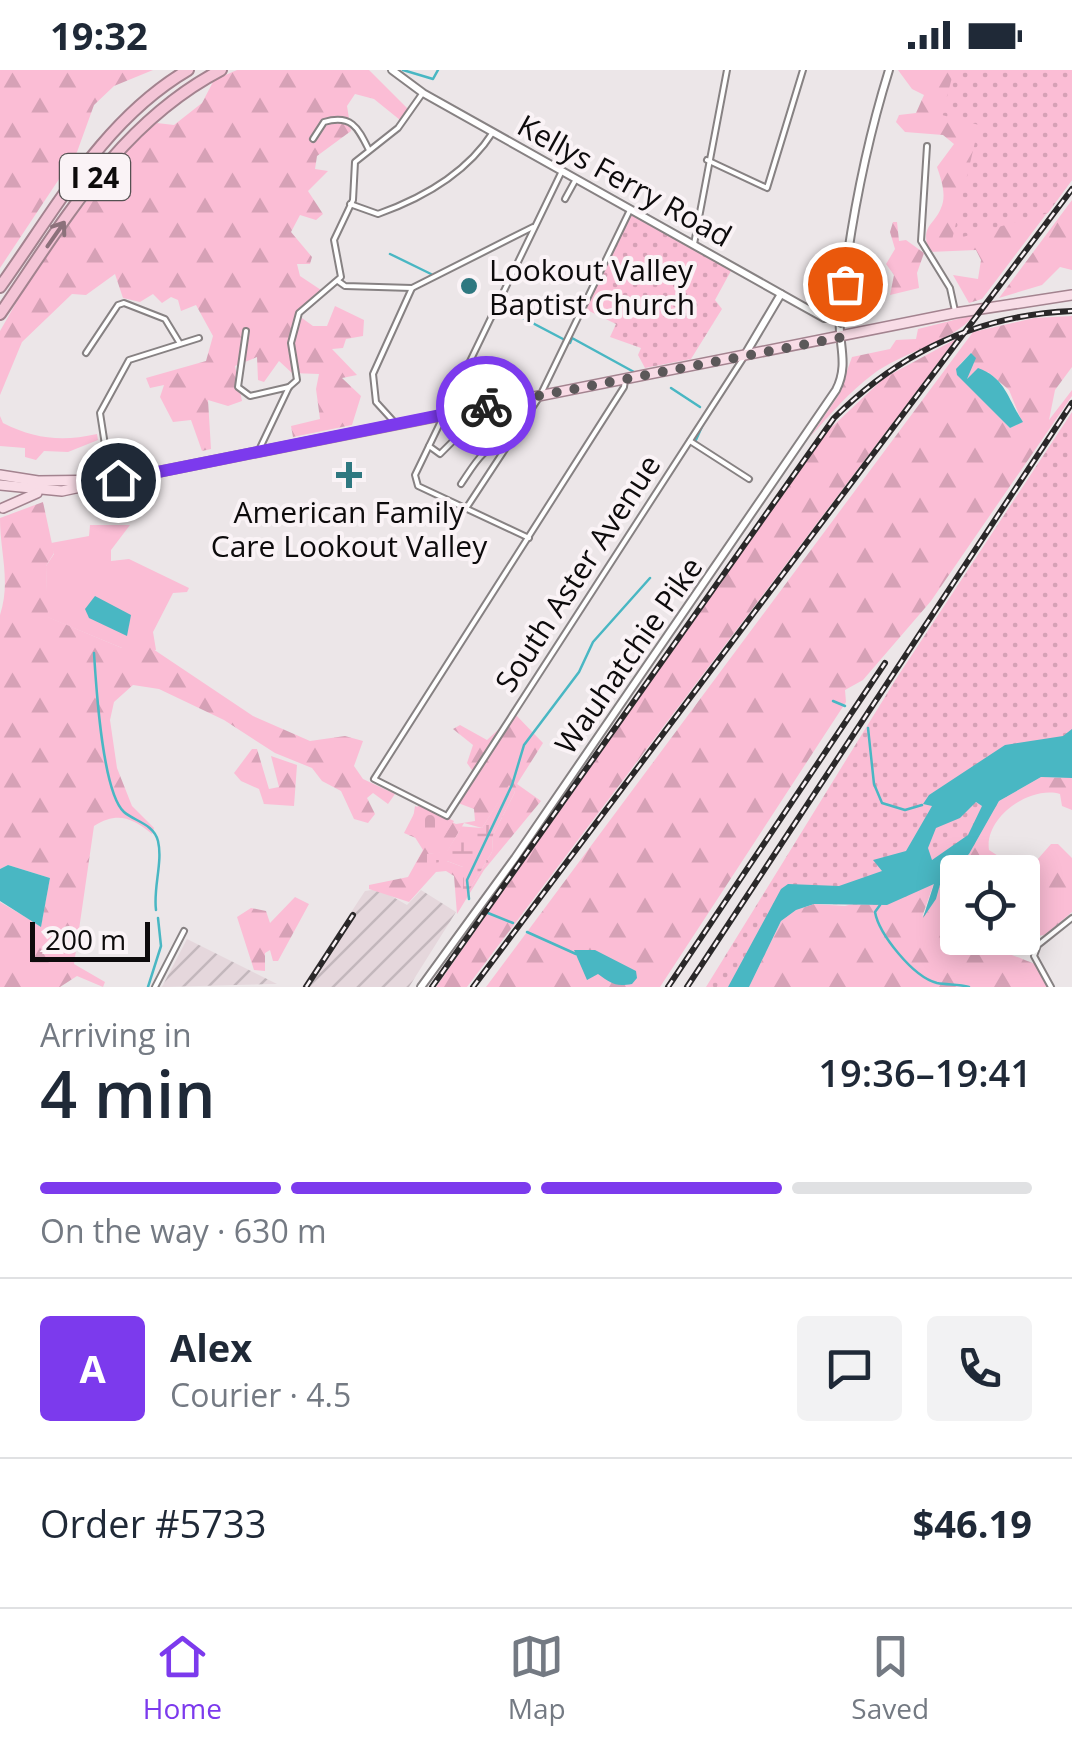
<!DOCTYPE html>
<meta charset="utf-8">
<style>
:root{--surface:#fff;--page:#f2f2f3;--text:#1f2937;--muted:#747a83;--line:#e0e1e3;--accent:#7c3aed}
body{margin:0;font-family:"Open Sans",sans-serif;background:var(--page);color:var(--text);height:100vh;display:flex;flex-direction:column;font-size:38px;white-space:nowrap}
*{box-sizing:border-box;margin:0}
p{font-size:32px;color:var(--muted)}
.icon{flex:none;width:55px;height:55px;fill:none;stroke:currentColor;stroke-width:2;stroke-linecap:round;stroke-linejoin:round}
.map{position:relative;height:917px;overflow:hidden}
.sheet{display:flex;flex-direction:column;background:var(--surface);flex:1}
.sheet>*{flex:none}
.buttons{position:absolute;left:940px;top:785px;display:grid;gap:20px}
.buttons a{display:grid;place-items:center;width:100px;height:100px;border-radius:10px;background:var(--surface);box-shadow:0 5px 25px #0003;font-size:50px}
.scale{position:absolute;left:30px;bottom:25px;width:120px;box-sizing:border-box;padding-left:10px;border:5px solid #0d0b0c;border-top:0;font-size:28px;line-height:35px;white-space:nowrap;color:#0d0b0c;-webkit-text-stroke:8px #faf3f6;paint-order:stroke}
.pin{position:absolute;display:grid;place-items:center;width:85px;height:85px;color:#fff;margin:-42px;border:5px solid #fff;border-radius:50%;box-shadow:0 2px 10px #0007}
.courier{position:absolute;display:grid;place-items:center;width:100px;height:100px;margin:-50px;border:8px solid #7c3aed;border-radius:50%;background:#fff;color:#222;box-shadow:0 2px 12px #0007}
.overview em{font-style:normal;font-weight:600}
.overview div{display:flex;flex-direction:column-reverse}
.overview{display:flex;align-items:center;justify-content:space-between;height:170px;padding:0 40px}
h1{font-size:65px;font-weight:600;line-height:75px}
.bar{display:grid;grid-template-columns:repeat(4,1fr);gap:15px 10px;align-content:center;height:120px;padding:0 40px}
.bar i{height:12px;border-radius:8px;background:var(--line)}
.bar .active{background:var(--accent)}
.bar p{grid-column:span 4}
.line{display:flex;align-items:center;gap:25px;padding:0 40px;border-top:2px solid var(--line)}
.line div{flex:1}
.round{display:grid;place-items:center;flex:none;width:105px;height:105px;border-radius:10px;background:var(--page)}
.status{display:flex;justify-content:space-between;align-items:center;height:70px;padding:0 50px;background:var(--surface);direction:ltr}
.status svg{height:28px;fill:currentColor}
.menu{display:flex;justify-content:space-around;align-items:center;height:140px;border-top:2px solid var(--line);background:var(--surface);font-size:28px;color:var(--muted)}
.menu a{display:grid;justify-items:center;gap:5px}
.menu .active{color:var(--accent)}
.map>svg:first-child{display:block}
.industrial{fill:url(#industrial-furrows)}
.green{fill:#fbbdd5}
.forest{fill:url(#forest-firs);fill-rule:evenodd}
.wetland{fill:url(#wetland-marsh)}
.cemetery{fill:url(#cemetery-stones)}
.park{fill:url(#park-dots)}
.water{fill:#49b7c3;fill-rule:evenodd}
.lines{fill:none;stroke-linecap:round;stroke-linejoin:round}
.stream{stroke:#49b7c3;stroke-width:2.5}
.minor-casing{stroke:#878283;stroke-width:8}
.tertiary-casing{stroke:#878283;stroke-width:10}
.primary-casing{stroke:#a3838f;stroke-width:12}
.motorway-casing{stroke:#a3838f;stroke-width:14}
.minor{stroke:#fff;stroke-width:4}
.tertiary{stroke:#fff;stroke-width:6}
.primary{stroke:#f8dce6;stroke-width:9}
.motorway{stroke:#f4c4d6;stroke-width:10}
.rail-casing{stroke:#2a2829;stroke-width:6}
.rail{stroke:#faf3f6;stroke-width:2.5;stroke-dasharray:8;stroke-linecap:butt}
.oneway{stroke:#8c717b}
.done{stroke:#5b5859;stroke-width:10;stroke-dasharray:0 18}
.route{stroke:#7c3aed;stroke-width:12}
.poi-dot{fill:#2f7880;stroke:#faf3f6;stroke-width:4}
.labels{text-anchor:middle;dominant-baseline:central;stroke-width:8;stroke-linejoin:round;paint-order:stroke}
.shield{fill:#faf3f6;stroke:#545152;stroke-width:2.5}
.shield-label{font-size:28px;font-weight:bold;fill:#0d0b0c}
.street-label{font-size:30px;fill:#0d0b0c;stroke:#faf3f6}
.poi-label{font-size:30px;fill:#0d0b0c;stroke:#faf3f6;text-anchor:start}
</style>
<div class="status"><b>19:32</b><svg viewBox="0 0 49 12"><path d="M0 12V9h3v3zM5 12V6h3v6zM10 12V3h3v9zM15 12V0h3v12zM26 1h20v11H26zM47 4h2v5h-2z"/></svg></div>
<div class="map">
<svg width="1072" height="917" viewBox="0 0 1072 917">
<defs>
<pattern id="industrial-furrows" width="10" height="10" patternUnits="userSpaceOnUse" patternTransform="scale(2.5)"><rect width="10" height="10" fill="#e5d7dc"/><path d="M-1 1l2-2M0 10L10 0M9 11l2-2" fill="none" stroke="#c3b7bc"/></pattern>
<pattern id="forest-firs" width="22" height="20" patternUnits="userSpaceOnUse" patternTransform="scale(2.5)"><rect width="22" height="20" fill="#fbbdd5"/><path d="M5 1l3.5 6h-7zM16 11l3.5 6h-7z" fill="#d6a1b6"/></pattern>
<pattern id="wetland-marsh" width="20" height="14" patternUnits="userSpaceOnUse" patternTransform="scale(2.5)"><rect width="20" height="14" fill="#fbbdd5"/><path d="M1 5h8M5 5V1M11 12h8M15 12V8" fill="none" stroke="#d6a1b6"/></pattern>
<pattern id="cemetery-stones" width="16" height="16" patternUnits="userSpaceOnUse" patternTransform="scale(2.5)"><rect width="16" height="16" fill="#fbbdd5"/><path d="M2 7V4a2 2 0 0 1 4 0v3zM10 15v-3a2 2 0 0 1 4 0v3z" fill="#d6a1b6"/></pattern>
<pattern id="park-dots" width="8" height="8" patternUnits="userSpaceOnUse" patternTransform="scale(2.5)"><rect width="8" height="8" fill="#fbbdd5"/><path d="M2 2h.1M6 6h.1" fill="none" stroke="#d6a1b6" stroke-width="1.8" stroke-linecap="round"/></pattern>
</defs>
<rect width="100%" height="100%" fill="#ece6e8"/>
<g class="industrial">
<path d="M379,819L407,835L421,820L456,842L409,917H302L365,821Z"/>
<path d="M187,869L277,914L162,917Z"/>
</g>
<g class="green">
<path d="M0,346L3,353C35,369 62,372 97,364L98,370L68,382L44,381L36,390L25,387V378L0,376Z"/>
<path d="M90,455H130L111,480V491L129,489L189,518L187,522L173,523L153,562L156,580L122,578L47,547L46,496L54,484L51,473L89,466Z"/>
</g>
<g class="forest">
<path d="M0,0H153L114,16L94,35L77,82L0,198Z"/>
<path d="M237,0H369L409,40L400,50L374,29L355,24L347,36L351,61L317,86L315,99L328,101L308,121L323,144L316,150L300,145L291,162L312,187L310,194H297L300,206L324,222L295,243L313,256H327L335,236L364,250L363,266L346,269L343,278L332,279L357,305L342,308L361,326L352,355L293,367L291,356L320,349L316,319L319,304L292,303L279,291L264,312L258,310L257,287L235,296L242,331L228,336L208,330L211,379L202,381L191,350L173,352L160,327L164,315L150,318L146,308L206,291L213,266L196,235L181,241L178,230L171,227L162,233L153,224L140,232L123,228L115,204L86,225L72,224L22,272L0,325V261L36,198L136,66L157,53L174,55L202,33L214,10Z"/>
<path d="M898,0H1072V110L982,229L969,233L953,205L978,209L981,190L976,180L929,182C920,155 934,156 941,138C947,125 941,109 937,97L954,74L943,65L905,62L896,52L899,45L916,43L924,25L912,19Z"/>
<path d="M1072,130V200L1060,197L1042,215L999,228Z"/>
<path d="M893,152H897L899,171L906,170L924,183L917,203L919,218L890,225L894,205L886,194L895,179L890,162Z"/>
<path d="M974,245C954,272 901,282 872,305C849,322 829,346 810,367L838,326L852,287L890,279L896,270L916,269L918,259Z"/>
<path d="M1072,246V297L1055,320L1049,350L1072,320V326L931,531L863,610L845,620L846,632L660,917H486L973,262L1034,248ZM971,283L974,292L967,300V309L988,302L1009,320L1022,352L1010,358L965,311L960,294Z"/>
<path d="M956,269L467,917H436L818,370L884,308Z"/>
<path d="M43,432L54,483L46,496L48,547L122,578L150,577L253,646L310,671L345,666L363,671L354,696L363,709L395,724L388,734L373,723L367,728L375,744L368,753L354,749L341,721L322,711L312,698L275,683L224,650L159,619L133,615L114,632L110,650L117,698L132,736L154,758L152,764C131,747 117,742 94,756L74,894L105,912L103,917L77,906L60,917H0V832L41,856L50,808L8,795L0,799V545C11,511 0,483 0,448Z"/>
<path d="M515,644L543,673L517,714L541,731L484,800L457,844L454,806L446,801L436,802L409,832L369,819V815L408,807L423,780L411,761L415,736L456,754L475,751L474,739L458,733L476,706L467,693L473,675L453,659L460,655L487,670ZM509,716L515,722L493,765L492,782L470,819L463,820V797L428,784L447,782L464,753L482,758Z"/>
<path d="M252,679H257L269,719L279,717L271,686L297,695L294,736L264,734L259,719L241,711L234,703Z"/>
<path d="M1041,707L1072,708V740L1062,736L1060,724C1030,715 984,748 989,780L1012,795L1037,790L1051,774H1058L1072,788V842L1045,865L1037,866L1035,849L1023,846L1022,802H958V868C964,868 1029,890 1036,895C1041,900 1046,911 1049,917H749L781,851L796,840L814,834L845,836L934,813L922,847L936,829L941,811L969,784L999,731Z"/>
<path d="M295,827L309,834L278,891H273L270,880L265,883V901L254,900L237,847L251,838L266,841L270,853Z"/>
</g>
<path class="wetland" d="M509,715L515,722L493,765L492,782L470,819L463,821V797L447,791L427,794V784L447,781L460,760L457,756L482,758Z"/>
<path class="cemetery" d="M419,734L454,751L437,777L404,763Z"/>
<g class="park">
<path d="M954,0H1072V110L1048,143L952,170L979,55L942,45Z"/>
<path d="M631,144L732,199L715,230L722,239L691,289L645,298L638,285L641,278L610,267L616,254L585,239Z"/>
<path d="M1072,342V708L1041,707L999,731L969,784L941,811L936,829L923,848L934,814L887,835L814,834L796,840L781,851L749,917H706L896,609Z"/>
</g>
<g class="water">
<path d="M971,283L976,288L967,309L978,298C1006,308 1008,330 1023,352L1010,358L957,305L956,299Z"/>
<path d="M95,526L131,545L127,566L89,548L85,539Z"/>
<path d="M1072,659V708L1041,707L999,731L969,784L941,811L936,829L923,848L934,814L887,835L814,834L796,840L781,851L749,917H728L781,819L788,814L839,816L882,801L873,790L906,781L932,736L923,734L929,725L1005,675L1063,666ZM976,732L982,736L968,765L932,790L928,778L936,758L960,748Z"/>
<path d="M8,795L50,808L41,857L0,831V799Z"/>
<path d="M574,880H595L636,901L637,908L632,914C614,917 611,913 598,904L587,910Z"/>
</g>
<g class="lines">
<g class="stream">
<path d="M403,0L433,9L438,0"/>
<path d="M390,184L431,204"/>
<path d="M502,237L563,269"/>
<path d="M570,273L572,268L634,302"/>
<path d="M671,318L700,337"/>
<path d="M695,372L704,352"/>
<path d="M94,583C96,614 102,722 124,742C134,751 154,754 158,771C163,792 153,818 156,840"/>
<path d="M833,631L845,636"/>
<path d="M868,658L874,714L882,733L905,740L922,735"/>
<path d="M469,829L467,810L512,715L524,675L579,602L593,572L650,508"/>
<path d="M880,835L875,842C879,864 913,907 937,913C948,915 959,914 969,917"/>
<path d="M488,843L513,853"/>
<path d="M527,862L576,884"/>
<path d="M148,917L161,876L158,848"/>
</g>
<defs>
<g id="minor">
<path d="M313,69L324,52C352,44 358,58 369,80"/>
<path d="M927,76L921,171L950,218L955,241"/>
<path d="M707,90L767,118L803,0"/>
<path d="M565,129L576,109"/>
<path d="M350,134L378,144C423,128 467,103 493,62"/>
<path d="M694,174L727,0"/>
<path d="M338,211L345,216L412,218"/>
<path d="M246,261L238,317L250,326L289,317"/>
<path d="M86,283L118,235L124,233L165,249L179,272"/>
<path d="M625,310L624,317L374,709L447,746L744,287"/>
<path d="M396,354L376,332L373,304L412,218L533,157"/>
<path d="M690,371L749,409"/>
<path d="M429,376L440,384L456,368"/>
<path d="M259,380L289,317L297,310L291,273L299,243L341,207L334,170L353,130L355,92L398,58L422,24"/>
<path d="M110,407L100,343L129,290L199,268"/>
<path d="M461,414C474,395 484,374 509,372"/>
<path d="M467,437L540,326L630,140"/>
<path d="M529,468L418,416L415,405L561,103"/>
<path d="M155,917L184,861"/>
<path d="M1051,917L1034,886L1038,875L1072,848"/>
</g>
<g id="tertiary">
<path d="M392,0L423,23L824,248L840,247"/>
<path d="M746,283L781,224"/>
<path d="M421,917L515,788L836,320C850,293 837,272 840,244C849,163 865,77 889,0"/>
</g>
<g id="primary">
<path d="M0,405L38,411L118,410L955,243L1072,225"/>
<path d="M0,415L62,421L104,412"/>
<path d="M3,438L37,423"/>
</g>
<g id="motorway">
<path d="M0,217C56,139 103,50 188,0"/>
<path d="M0,244C63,153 119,53 221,0"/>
</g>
</defs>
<use href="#minor" class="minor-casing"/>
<use href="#tertiary" class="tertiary-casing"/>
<use href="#primary" class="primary-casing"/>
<use href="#motorway" class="motorway-casing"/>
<use href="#minor" class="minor"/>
<use href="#tertiary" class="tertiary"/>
<use href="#primary" class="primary"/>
<use href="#motorway" class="motorway"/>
<defs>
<g id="rail">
<path d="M306,917L353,845"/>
<path d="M432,917L834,348C900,282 978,245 1072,241"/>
<path d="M473,917L1072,119"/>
<path d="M668,917L885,593"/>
<path d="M687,917L1072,333"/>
</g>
</defs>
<use href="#rail" class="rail-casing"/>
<use href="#rail" class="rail"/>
</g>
<defs><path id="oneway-shaft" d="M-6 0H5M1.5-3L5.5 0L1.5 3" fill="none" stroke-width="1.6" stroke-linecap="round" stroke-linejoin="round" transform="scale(2.5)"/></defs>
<use class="oneway" href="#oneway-shaft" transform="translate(56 164) rotate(-55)"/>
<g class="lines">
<path class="done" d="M486,336L843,267L840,247L845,214"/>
<path class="route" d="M118,410L486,336"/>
</g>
<g class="poi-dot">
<circle cx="469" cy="216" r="10"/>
<path d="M344 390h10v10h10v10h-10v10h-10v-10h-10v-10h10z"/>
</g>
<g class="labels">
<rect class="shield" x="60" y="84" width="70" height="46" rx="8"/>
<g class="shield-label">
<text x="95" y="107">I 24</text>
</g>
<g class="street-label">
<text transform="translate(625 110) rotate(29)">Kellys Ferry Road</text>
<text transform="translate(577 503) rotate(-57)">South Aster Avenue</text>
<text transform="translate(628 585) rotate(-55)">Wauhatchie Pike</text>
</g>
<g class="poi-label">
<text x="489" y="199">Lookout Valley<tspan x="489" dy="34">Baptist Church</tspan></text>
<text x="349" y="441" text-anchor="middle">American Family<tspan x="349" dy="34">Care Lookout Valley</tspan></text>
</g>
</g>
</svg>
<div class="buttons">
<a><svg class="icon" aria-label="locate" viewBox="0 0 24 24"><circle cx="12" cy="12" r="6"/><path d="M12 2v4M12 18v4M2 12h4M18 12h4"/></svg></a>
</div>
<div class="scale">200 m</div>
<div class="pin" style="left:845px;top:214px;background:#ea580c"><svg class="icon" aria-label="bag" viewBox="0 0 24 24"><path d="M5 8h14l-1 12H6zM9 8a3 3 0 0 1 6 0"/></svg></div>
<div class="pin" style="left:118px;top:410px;background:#1f2937"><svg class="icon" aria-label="home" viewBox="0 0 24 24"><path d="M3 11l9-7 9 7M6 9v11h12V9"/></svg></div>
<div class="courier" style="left:486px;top:336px"><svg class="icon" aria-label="bike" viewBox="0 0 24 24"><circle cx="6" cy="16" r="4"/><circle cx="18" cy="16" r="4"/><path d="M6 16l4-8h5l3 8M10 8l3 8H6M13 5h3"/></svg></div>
</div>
<section class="sheet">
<div class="overview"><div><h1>4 min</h1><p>Arriving in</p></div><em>19:36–19:41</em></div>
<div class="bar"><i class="active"></i><i class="active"></i><i class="active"></i><i></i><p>On the way · 630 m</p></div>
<div class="line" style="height:180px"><b class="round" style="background:var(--accent);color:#fff">A</b><div><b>Alex</b><p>Courier · 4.5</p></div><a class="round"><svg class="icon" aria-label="chat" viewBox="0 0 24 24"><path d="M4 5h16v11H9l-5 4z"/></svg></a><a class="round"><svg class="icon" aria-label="phone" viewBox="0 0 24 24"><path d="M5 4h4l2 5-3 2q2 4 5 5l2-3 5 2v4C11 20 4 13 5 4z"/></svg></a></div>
<div class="line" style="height:130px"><div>Order #5733</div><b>$46.19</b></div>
</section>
<nav class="menu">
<a class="active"><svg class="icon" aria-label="home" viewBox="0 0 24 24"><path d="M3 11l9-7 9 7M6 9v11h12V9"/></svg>Home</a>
<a><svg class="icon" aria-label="map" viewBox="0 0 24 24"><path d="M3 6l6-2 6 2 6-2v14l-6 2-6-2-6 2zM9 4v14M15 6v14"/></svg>Map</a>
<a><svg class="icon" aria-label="saved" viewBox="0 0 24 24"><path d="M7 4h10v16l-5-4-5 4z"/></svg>Saved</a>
</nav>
